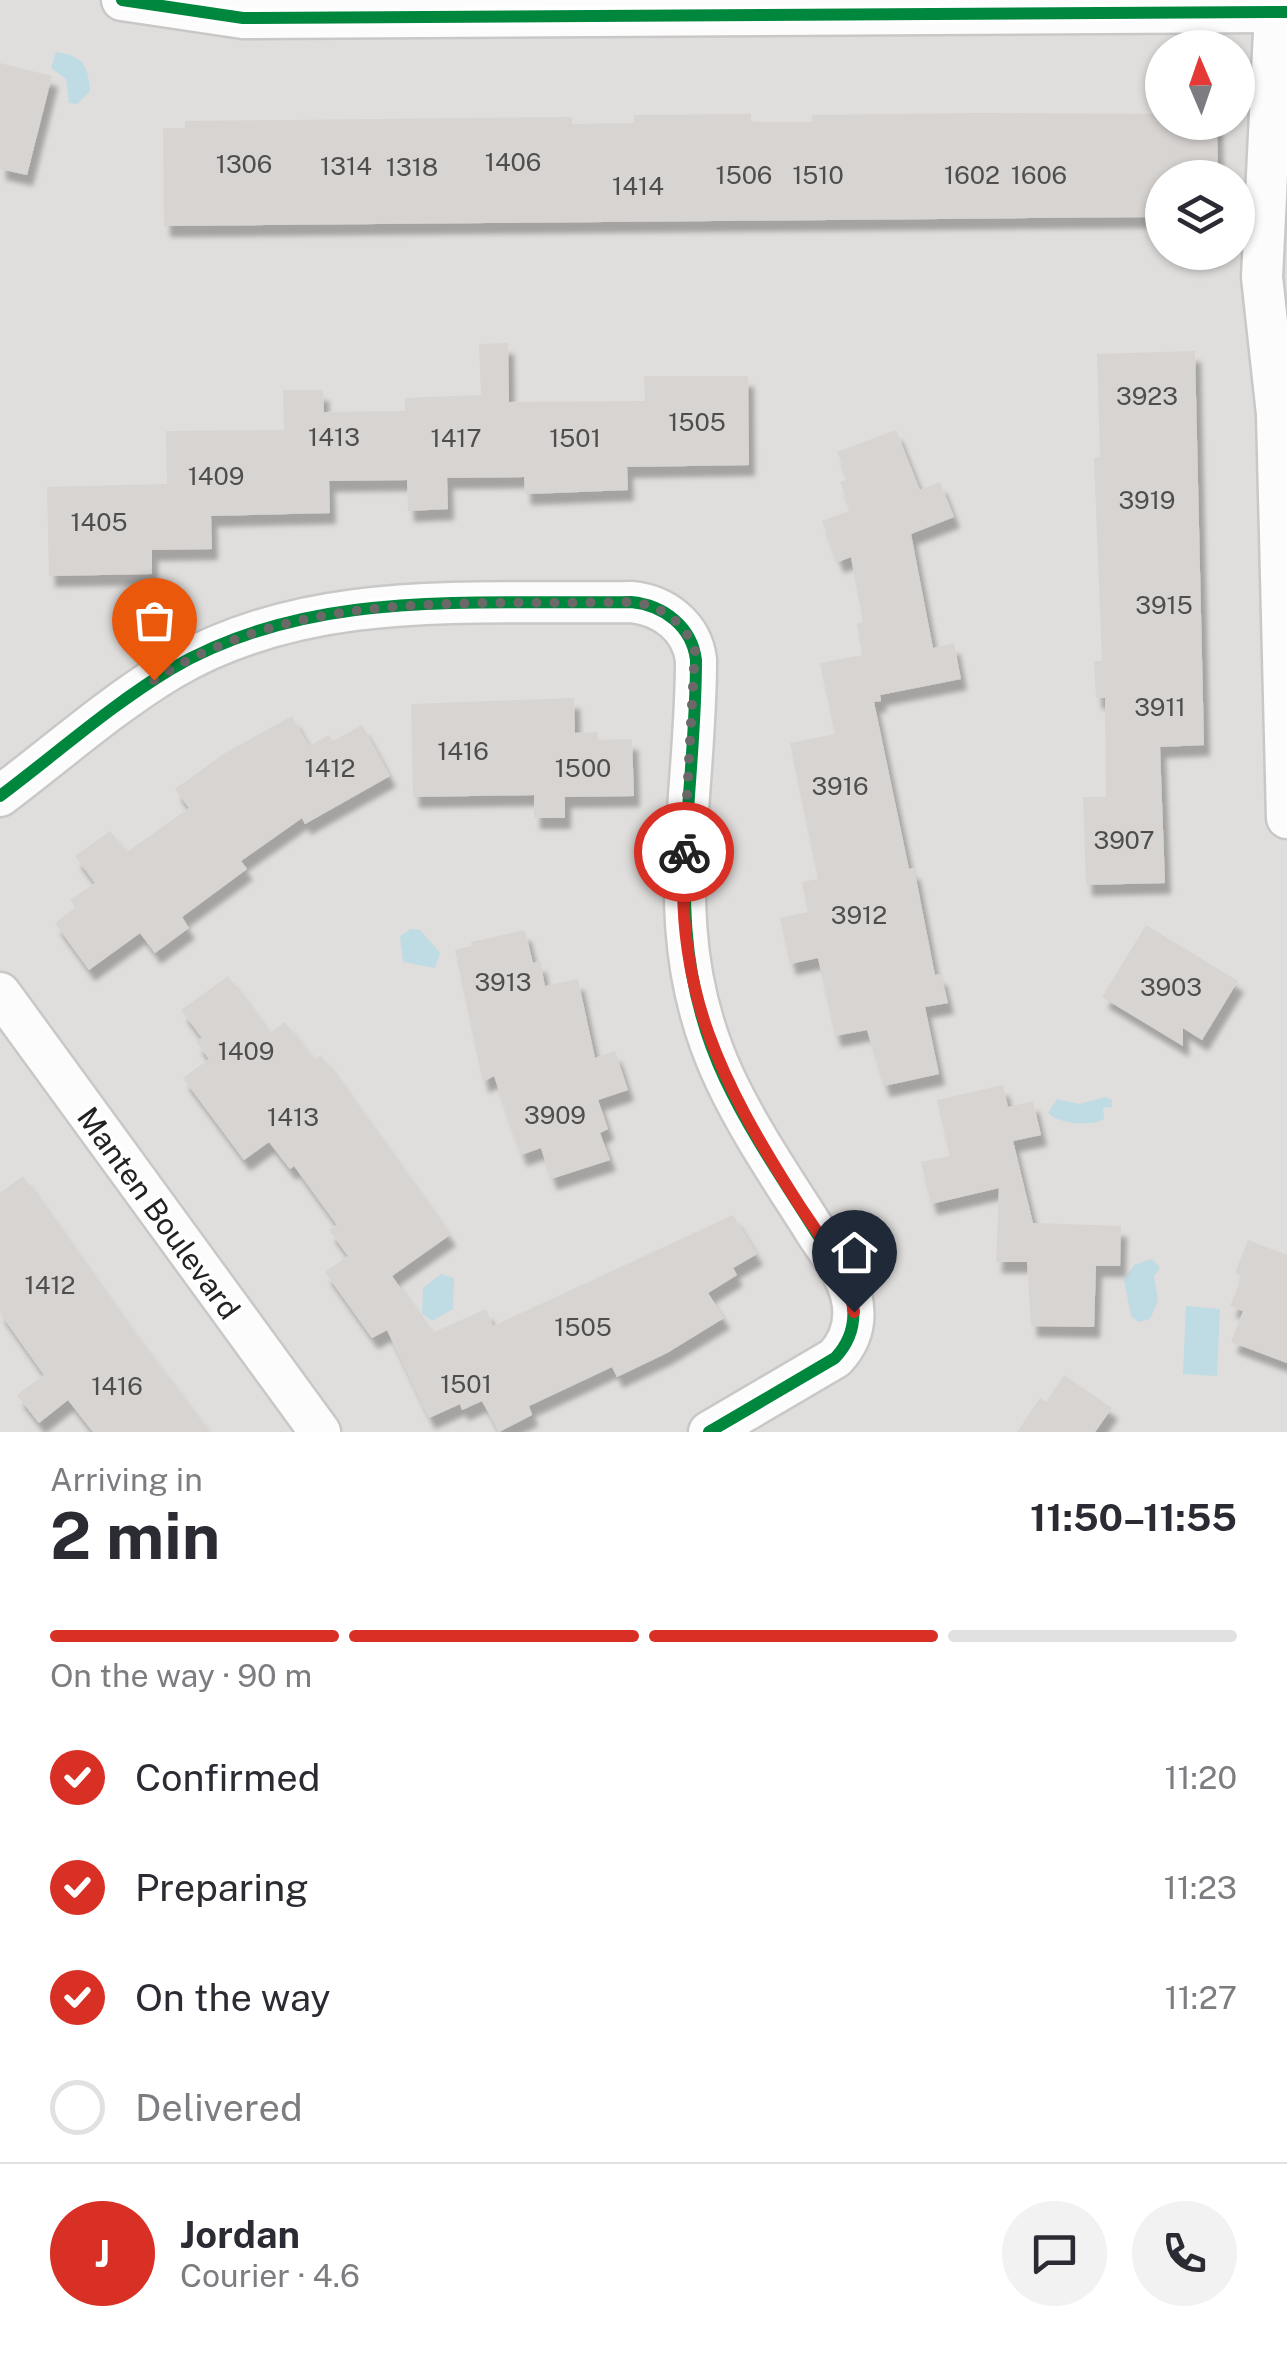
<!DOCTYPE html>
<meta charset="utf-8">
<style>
:root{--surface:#fff;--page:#f2f2f3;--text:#2b2b33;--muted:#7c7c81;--line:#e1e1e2;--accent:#d93025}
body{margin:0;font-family:"Public Sans",sans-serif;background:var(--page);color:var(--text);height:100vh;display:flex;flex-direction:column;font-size:38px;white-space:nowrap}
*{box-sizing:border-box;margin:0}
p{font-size:32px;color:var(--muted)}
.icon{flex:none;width:55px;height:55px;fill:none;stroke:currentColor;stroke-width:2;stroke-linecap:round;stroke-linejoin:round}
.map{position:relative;height:1432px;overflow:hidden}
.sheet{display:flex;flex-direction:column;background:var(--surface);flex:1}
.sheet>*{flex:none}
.needle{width:65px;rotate:358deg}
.buttons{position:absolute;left:1145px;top:30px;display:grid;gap:20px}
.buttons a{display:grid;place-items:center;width:110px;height:110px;border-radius:50%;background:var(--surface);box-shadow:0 2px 8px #0004;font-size:50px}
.pin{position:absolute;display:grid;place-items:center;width:85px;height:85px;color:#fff;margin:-102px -42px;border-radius:50% 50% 50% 0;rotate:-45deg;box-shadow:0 0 10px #0007}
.pin .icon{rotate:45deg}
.courier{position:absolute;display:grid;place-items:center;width:100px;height:100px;margin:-50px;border:8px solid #d93025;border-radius:50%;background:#fff;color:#222;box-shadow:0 2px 12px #0007}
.summary em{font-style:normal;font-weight:700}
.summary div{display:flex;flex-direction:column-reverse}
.summary{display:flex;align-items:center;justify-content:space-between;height:170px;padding:0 50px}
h1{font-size:65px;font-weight:700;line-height:75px}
.bar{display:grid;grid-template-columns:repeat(4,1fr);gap:15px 10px;align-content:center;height:120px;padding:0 50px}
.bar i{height:12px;border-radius:8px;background:var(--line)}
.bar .selected{background:var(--accent)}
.bar p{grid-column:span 4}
.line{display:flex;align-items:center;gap:25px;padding:0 50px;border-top:2px solid var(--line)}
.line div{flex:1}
.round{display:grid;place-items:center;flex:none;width:105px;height:105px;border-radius:52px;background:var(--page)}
ol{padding:0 50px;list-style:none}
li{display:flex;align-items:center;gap:30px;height:110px}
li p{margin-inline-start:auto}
li .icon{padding:10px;border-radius:50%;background:var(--accent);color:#fff;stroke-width:4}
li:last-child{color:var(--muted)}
li i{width:55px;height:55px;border:5px solid var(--line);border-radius:50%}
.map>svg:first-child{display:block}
.residential{fill:#dfdedc;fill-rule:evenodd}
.water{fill:#bfdbe3}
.building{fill:#d7d4d2;filter:url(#shadow)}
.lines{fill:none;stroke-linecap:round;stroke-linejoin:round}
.minor-casing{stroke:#c9c8c7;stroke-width:45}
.minor{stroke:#fdfcfc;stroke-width:40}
.cycleway-casing{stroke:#fff;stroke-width:19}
.cycleway{stroke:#00873e;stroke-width:12}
.done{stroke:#6a6968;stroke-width:10;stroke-dasharray:0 18}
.route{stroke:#d93025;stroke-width:12}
.labels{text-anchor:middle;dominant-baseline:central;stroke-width:8;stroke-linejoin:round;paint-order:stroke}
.number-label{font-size:25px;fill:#4f4e4e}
.street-label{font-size:30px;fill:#222;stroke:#fff}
</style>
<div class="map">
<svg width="1287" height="1432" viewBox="0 0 1287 1432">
<defs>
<filter id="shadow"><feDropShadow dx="6" dy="11" stdDeviation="2.5" flood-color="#0004"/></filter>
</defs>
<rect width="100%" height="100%" fill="#f0eeeb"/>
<path class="residential" d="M0,0H1287V1432H0ZM1162,48H1238V122H1162ZM1162,178H1238V252H1162Z"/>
<g class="water">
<path d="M56,52C83,56 88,64 90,91L77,104L69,103L66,79L51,68Z"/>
<path d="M411,929L420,930L440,953L435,968L403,962L400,936Z"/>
<path d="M1105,1097L1112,1100V1107L1103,1108L1104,1119C1092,1127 1058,1124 1048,1113L1057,1099L1079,1104Z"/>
<path d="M1152,1259L1160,1268L1154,1276L1158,1301L1150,1319L1139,1322L1131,1316L1124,1280L1134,1265Z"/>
<path d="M441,1274L454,1278L453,1309L432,1321L422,1313L423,1288Z"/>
<path d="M1186,1306L1220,1309L1217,1376L1183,1374Z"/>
</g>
<g class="building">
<path d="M0,63L52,76L27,175L0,169Z"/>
<path d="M979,113L1162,114V122H1217L1218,178H1162V200H1151V217L164,226L163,128H185V121L572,117V124L634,123V115L751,114V122H812V115Z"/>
<path d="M508,343L509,402L645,401L644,376H748L749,465L627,467L628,490L554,493L525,494L524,477L447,478L448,509L408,511L407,480L329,481L330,513L211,516L212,549L152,550V574L49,576L47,487L167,484L166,431L284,430L283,390H323L324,412L405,411V398L481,395L479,344Z"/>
<path d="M1195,351L1204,745L1160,747L1165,883L1086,885L1083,797H1106L1105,698H1096L1094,661H1102L1094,458L1100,457L1097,354Z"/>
<path d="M896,430L920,490L940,482L954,517L911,534L933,648L954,643L961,679L880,695L881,701L874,702L909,869L914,868L935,975L941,974L948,1003L925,1007L939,1074L884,1086L867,1030L835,1036L818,958L790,964L780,918L808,912L802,882L818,879L790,743L835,734L820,663L862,655L857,624L863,622L851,557L838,562L822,521L851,510L840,482L848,479L837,452Z"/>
<path d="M574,698L575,733L598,732V740L632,739L634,796L565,797V818H534V795L413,797L411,704Z"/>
<path d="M292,716L309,746L329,735L333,741L362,725L390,776L305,824L302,818L241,861L247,869L182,917L189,928L155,953L140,933L89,970L55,923L75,908L70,900L95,883L75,856L110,831L127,852L189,808L175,789L225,753Z"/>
<path d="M1146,925L1238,981L1202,1040L1183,1028V1046L1102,997Z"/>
<path d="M525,930L533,963L540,961L545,986L578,979L595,1058L615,1051L628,1090L598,1100L608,1129L600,1133L610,1160L551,1179L541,1148L521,1155L494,1076L483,1082L455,950L472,946L471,942Z"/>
<path d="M228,976L270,1033L285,1022L314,1060L321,1055L450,1235L392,1276L432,1333L486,1309L493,1326L733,1215L757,1254L733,1268L737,1275L708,1293L724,1318L667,1353L617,1377L612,1367L529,1406L532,1415L499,1432L482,1401L462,1410L460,1404L429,1418L387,1330L372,1338L325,1272L348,1256L329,1230L337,1225L294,1166L290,1169L269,1142L244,1160L183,1078L209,1059L196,1042L202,1038L181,1010Z"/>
<path d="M1003,1085L1008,1107L1033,1101L1041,1135L1013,1141L1033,1223L1121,1226L1120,1266H1096L1094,1327L1031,1326L1027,1262H996L999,1188L931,1204L921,1162L950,1156L937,1100Z"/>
<path d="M23,1176L126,1322L209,1432H93L68,1400L39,1423L17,1395L44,1375L0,1313V1193Z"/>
<path d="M1248,1240L1287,1255V1363L1231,1342L1243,1311L1230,1306L1242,1277L1235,1273Z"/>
<path d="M1064,1375L1112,1408L1095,1432H1017L1040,1398L1046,1402Z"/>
</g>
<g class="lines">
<defs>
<g id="minor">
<path d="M122,0L243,18L1287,12"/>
<path d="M1275,12L1262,277L1277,414L1287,818"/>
<path d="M0,796C56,754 111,705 171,669C311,587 476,605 631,602C664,605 692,627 696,660C696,811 657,934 725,1079C750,1132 783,1180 814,1229C827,1250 845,1271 851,1295C857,1319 852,1340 835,1358L709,1432"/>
<path d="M0,993L320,1432"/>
</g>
</defs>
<use href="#minor" class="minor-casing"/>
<use href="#minor" class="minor"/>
<defs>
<g id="cycleway">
<path d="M122,0L243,18L1287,12"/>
<path d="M0,796C56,754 111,705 171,669C311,587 476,605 631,602C664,605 692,627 696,660C696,811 657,934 725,1079C750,1132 783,1180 814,1229C827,1250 845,1271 851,1295C857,1319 852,1340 835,1358L709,1432"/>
</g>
</defs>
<use href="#cycleway" class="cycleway-casing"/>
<use href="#cycleway" class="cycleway"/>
</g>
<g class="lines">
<path class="done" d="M154,680C298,587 468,606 632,602C661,605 684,622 695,650L684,852"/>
<path class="route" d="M684,852C675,991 722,1083 794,1197C816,1232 848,1270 854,1312"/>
</g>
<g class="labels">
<g class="number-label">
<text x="513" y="162">1406</text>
<text x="244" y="164">1306</text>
<text x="346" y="166">1314</text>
<text x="412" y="167">1318</text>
<text x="744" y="175">1506</text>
<text x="818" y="175">1510</text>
<text x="972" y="175">1602</text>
<text x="1039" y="175">1606</text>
<text x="638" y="186">1414</text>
<text x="1147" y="396">3923</text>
<text x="697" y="422">1505</text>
<text x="334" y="437">1413</text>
<text x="456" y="438">1417</text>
<text x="575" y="438">1501</text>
<text x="216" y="476">1409</text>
<text x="1147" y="500">3919</text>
<text x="99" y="522">1405</text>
<text x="1164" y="605">3915</text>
<text x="1160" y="707">3911</text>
<text x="463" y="751">1416</text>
<text x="330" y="768">1412</text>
<text x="583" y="768">1500</text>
<text x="840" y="786">3916</text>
<text x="1124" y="840">3907</text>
<text x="859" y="915">3912</text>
<text x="503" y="982">3913</text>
<text x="1171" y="987">3903</text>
<text x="246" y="1051">1409</text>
<text x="555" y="1115">3909</text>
<text x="293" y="1117">1413</text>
<text x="50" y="1285">1412</text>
<text x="583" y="1327">1505</text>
<text x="466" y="1384">1501</text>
<text x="117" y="1386">1416</text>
</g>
<g class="street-label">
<text transform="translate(159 1213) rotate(54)">Manten Boulevard</text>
</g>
</g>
</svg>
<div class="buttons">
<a><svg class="needle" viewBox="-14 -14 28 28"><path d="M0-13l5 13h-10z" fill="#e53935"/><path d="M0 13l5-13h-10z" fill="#7c7c81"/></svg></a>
<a><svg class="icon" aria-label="layers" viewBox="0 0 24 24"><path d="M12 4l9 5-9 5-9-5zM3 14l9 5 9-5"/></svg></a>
</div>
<div class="pin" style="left:154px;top:680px;background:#ea580c"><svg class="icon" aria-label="bag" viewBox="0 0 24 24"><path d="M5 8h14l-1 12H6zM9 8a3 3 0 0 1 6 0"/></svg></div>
<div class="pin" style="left:854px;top:1312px;background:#1f2937"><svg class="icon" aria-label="home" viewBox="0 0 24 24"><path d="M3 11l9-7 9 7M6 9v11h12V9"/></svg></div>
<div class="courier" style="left:684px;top:852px"><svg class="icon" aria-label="bike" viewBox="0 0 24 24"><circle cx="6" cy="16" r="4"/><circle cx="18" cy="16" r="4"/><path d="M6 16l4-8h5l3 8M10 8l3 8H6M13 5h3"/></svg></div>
</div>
<section class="sheet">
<div class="summary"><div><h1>2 min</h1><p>Arriving in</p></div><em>11:50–11:55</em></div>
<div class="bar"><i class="selected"></i><i class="selected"></i><i class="selected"></i><i></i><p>On the way · 90 m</p></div>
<ol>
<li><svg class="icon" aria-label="check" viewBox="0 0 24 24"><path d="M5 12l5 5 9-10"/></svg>Confirmed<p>11:20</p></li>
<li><svg class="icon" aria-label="check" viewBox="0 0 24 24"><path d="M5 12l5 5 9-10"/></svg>Preparing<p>11:23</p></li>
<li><svg class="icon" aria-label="check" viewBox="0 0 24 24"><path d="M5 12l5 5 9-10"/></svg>On the way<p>11:27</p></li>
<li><i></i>Delivered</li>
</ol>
<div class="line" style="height:180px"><b class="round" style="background:var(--accent);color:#fff">J</b><div><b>Jordan</b><p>Courier · 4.6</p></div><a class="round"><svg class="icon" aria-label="chat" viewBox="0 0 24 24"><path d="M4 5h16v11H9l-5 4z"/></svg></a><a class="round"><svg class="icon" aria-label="phone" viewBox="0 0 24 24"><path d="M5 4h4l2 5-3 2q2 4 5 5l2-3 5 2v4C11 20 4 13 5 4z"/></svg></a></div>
</section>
